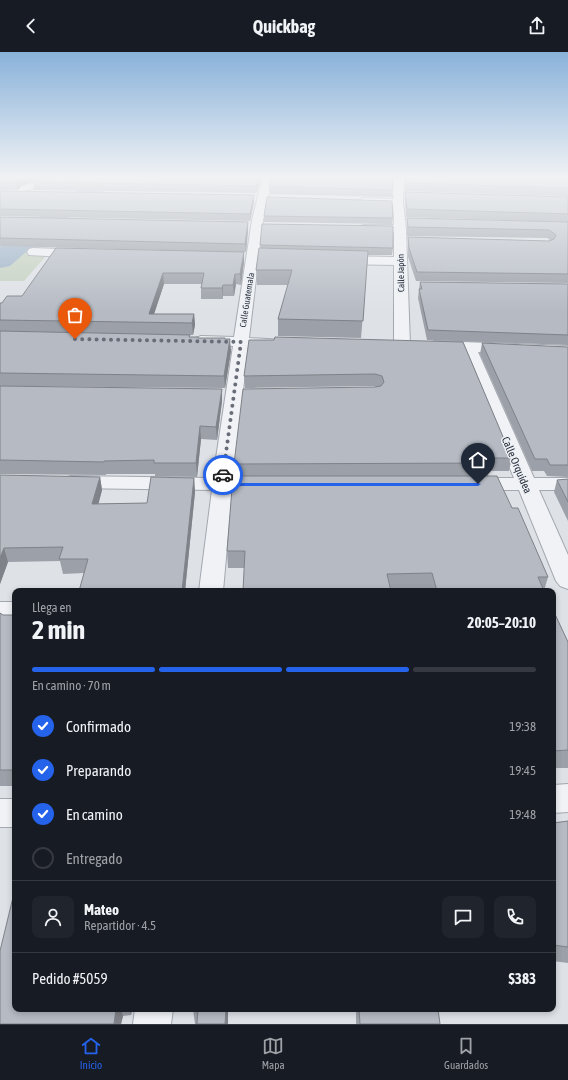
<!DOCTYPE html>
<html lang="es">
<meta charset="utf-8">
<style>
:root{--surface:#171b24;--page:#20242c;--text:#f1f3f6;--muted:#9ea1a6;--line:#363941;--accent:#2563eb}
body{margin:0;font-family:"Asap Condensed",sans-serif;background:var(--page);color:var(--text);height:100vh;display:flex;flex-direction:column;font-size:15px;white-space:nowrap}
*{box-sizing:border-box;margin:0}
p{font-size:13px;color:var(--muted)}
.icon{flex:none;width:22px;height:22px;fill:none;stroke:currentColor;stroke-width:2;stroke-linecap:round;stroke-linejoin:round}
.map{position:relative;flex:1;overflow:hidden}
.drawer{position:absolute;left:12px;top:536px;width:544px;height:424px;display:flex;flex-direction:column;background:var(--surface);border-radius:8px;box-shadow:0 2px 6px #0003}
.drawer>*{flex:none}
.pin{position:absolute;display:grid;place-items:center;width:34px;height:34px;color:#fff;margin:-41px -17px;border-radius:50% 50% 50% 0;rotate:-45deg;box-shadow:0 0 4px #0007}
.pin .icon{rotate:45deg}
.courier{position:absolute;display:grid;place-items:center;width:40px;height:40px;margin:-20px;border:3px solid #2563eb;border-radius:50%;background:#fff;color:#222;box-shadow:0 1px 5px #0007}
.headline em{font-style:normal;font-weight:700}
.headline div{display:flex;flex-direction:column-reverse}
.headline{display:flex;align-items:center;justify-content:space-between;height:68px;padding:0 20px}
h1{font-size:26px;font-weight:700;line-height:30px}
.bar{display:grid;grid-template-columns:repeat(4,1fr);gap:6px 4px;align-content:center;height:48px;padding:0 20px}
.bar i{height:5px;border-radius:3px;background:var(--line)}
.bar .current{background:var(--accent)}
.bar p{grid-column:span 4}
.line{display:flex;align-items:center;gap:10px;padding:0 20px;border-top:1px solid var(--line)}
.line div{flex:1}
.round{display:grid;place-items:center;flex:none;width:42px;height:42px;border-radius:8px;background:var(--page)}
ol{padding:0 20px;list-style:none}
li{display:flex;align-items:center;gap:12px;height:44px}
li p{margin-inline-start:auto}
li .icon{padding:4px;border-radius:50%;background:var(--accent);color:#fff;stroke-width:4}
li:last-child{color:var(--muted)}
li i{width:22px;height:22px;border:2px solid var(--line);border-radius:50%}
header{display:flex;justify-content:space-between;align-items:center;height:52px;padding:0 20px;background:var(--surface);font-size:18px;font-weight:700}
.tabs{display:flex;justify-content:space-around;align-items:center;height:56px;border-top:1px solid var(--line);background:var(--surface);font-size:11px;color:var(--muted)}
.tabs a{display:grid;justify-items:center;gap:2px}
.tabs .current{color:var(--accent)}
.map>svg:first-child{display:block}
.green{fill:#c4d0bf}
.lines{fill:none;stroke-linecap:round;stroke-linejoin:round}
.river{fill:#9aafc5;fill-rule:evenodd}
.minor-casing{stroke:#a4a8b0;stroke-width:2}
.minor{fill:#f0f2f5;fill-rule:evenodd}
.wall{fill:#9ca0a8}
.shaded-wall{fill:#7f8288}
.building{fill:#b5bac3;stroke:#7f8288}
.route{fill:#2563eb}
.done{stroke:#686d78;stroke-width:4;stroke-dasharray:0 7.2}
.labels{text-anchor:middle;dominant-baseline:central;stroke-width:3;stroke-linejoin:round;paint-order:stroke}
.far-street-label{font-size:9px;fill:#282f3c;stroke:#edf0f4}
.street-label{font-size:11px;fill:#282f3c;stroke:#edf0f4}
</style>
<header><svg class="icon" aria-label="back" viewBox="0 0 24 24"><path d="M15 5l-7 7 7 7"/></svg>Quickbag<svg class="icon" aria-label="share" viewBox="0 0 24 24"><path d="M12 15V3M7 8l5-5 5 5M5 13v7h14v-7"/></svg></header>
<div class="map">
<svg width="568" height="972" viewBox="0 0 568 972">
<rect width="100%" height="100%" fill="#dee1e6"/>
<path class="green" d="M0,171L64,173L31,203L46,204L24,229H0Z"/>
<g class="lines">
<path class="river" d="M98,124H123L120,128L58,172L10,214L0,216V195L40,165L42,162Z"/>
<defs>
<g id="minor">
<path d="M54,124H69L0,147V141Z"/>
<path d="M263,124H273L263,168L249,286L284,288L287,291L284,294L279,296L248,295L233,426L263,427L270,429L273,433L270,437L263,439H232L223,539H199L212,438L71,436L64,434L61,430L64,426L71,424L213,426L233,294L196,292L193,289L196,286L201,284L234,285L252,168Z"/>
<path d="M394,124H404L403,150L406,177L410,293L407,296L402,298L397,296L394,293V213L338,212L334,211L332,208L334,205L338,204L394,205V180L363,179L357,176L363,173H394L393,153L363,152L358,149L363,146L393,147Z"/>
<path d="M33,196L81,198L85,199L87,202L85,205L81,206L29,203L27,200L29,197Z"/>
<path d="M435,289L568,294V304L478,300L534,426H568V438H539L568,503V537L560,534L556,529L519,438H471L464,436L461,432L464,428L471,426H514L462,300L430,297L427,294L430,291Z"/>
<rect x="0" y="550" width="15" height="16"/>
<path d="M568,732V760L553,761V733Z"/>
<rect x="0" y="747" width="15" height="28"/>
<path d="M135,957H173L171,972H133Z"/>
</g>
</defs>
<use href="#minor" class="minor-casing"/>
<use href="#minor" class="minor"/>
</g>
<g class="wall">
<path d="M0,124H48L21,134L18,138H0Z"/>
<path d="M51,124H262L256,141L34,138L33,130Z"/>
<path d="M393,124L392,145L269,142V134Z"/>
<path d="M405,124H568V144L405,139Z"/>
<path d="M0,139L254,150L250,169L0,164Z"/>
<path d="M405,140L568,145V170L406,165L405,148Z"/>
<path d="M264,164L393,166L392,172L264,170Z"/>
<path d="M0,165L248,170V178L246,200H244V210L241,233L236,232L234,244H223V247H201V236L202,232H164L154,262H194L195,273L193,283H181H190V285L198,286L225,287L231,299L225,336L0,334V251H2L160,198L0,194Z"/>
<path d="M407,166L568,170V231L416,229L408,205V185L549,189L550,188L547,186L407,184Z"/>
<path d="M260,193L393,196L392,203H368L361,286L278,284V267L288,233H257L256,218L261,196Z"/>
<path d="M420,230L568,232V293L427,288L418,246L419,237Z"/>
<path d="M463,290L512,406L509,419H489L488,424L512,456L548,525L544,539H391L244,516H228L227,499L235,424L234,412L376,335L374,334L245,336L244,324Z"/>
<path d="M482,291L568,295V425L547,424L544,419H532L480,302Z"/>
<path d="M0,334L222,337V349L217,388L201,387L197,425L155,424V422H106V423L0,422Z"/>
<path d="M0,423L100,425L102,438L98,452L147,451L194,426L195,440L185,539H79L84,521L63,522L60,509L8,510L0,532Z"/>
<path d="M568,427V469L554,440L557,428Z"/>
<path d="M553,558L568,590V716H553Z"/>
<path d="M0,561L3,563H15V734H0Z"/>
<path d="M568,769V911L553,909V771Z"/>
<path d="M15,957H132L131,963L123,964L121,972H0Z"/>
<path d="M193,957H228V972H195Z"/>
<path d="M356,957H438L440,972H356Z"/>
</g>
<g class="shaded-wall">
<path d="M25,124H48L21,134L18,138L16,130L19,126Z"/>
<path d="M259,124H262L256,141V134Z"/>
<path d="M254,143V150L250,169V162Z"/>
<path d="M248,170V178L246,200L245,192Z"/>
<path d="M244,200V210L241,233L240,222Z"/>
<path d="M163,221L164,232L151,271L149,262Z"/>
<path d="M235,222L236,232L234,244L233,233Z"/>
<path d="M223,233V247L222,236Z"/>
<path d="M194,262L195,273L193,283L192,271Z"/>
<path d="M230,287L231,299L225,336L224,324Z"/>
<path d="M222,337V349L217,388L216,375Z"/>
<path d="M200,374L201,387L197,425L196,411Z"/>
<path d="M100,425L102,438L95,466L92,452Z"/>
<path d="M194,426L195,440L185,539H182Z"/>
<path d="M4,496L8,510L0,532V506Z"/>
<path d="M116,957H121L123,964L121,972H114Z"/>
<path d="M130,957H132L131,963Z"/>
<path d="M226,957H228V972H225Z"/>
</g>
<g class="building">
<path d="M0,124H25L19,126L16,130H0Z"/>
<path d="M51,124H259L256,134L33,130Z"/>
<path d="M272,124H393L392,138L269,134Z"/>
<path d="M406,124H568V136L405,131Z"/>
<path d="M0,139L254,143L250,162L0,157Z"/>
<path d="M405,140L568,145V162L407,157Z"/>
<path d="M267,145L392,149L393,166L264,164Z"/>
<path d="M0,165L248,170L245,192L0,186Z"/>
<path d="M407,166L568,170V222L417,220L409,196L408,185L549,189L554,187L556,183L549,178L408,175Z"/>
<path d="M262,172L393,174V196L260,193Z"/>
<path d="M56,196L244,200L240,222H235L233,233H223L222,236H201L204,221H163L149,262H194L192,271L0,268V251H2L7,244H22Z"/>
<path d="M259,196L368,199L363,269L278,267L292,218H256Z"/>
<path d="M420,230L568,232V283L428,278L419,237H422Z"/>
<path d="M0,279L190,283L189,285H198V286H225V287H230L224,324L0,321Z"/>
<path d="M275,285L463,290L512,406H488L490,411L234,412L243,337L375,335L381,334L384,330L382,324L375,322L244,324L249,288H274Z"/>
<path d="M482,291L568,295V413H550L547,407H535Z"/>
<path d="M0,334L222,337L216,375L200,374L196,411H154V408L104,409V410L0,408Z"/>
<path d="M0,423L100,425L92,452L147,451L151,425L194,426L182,539H79L88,507H59L63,495L4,496L0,506Z"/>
<path d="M233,424H497L512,456H518L548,525H538L544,539H437L432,521L387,522L391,539H243L245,499H227Z"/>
<path d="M568,427V450L557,428Z"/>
<path d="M553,558L568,590V698L553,699Z"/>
<path d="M0,561L3,563H15V718H0Z"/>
<path d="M568,769V895L553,893V771Z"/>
<path d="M15,837V957H116L114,972H0V899Z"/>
<path d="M198,957H226L225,972H197Z"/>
<path d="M359,957H438L440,972H360Z"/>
</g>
<linearGradient id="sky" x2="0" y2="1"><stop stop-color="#89b2da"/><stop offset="0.48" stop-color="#f0f2f4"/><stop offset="1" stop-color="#f0f2f4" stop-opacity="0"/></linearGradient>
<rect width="568" height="260" fill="url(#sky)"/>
<path class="route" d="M221,421L226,423L225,431H478L481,432L478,434H222L219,432Z"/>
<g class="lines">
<path class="done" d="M75,287L241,290L223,423"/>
</g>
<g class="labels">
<g class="far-street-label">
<text transform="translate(401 221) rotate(-91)">Calle Japón</text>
<text transform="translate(247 248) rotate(-81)">Calle Guatemala</text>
</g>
<g class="street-label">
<text transform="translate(517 413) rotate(67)">Calle Orquídea</text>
</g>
</g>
</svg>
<div class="pin" style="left:75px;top:287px;background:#ea580c"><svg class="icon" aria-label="bag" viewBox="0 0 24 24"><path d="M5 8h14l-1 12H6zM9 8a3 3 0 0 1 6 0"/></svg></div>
<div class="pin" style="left:478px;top:432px;background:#1f2937"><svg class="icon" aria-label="home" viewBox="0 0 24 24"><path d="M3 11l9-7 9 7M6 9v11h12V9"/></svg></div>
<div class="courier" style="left:223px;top:423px"><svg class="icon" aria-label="car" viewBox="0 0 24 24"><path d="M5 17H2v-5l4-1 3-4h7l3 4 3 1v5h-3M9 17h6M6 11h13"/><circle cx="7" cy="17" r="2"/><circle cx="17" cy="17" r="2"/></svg></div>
<section class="drawer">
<div class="headline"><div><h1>2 min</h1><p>Llega en</p></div><em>20:05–20:10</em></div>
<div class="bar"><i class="current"></i><i class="current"></i><i class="current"></i><i></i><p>En camino · 70 m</p></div>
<ol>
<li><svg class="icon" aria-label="check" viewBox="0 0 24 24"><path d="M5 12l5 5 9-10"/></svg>Confirmado<p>19:38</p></li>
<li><svg class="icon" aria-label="check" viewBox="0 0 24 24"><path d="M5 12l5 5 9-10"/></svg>Preparando<p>19:45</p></li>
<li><svg class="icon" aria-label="check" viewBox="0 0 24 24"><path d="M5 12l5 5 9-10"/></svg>En camino<p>19:48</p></li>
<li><i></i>Entregado</li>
</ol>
<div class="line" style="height:72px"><a class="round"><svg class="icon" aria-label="person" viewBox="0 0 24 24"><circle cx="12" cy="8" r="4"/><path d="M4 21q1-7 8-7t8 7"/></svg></a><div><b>Mateo</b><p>Repartidor · 4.5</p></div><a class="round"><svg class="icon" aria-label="chat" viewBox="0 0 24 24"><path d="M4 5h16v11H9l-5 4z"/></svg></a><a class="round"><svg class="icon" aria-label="phone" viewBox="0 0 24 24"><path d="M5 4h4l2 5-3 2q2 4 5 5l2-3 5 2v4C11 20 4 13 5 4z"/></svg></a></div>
<div class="line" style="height:52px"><div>Pedido #5059</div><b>$383</b></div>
</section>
</div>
<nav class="tabs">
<a class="current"><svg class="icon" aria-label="home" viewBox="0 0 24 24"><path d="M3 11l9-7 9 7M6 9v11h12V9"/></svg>Inicio</a>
<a><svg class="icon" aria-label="map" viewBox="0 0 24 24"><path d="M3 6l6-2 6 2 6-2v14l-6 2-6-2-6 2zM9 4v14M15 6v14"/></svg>Mapa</a>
<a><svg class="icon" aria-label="saved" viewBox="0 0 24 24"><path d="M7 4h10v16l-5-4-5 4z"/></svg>Guardados</a>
</nav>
